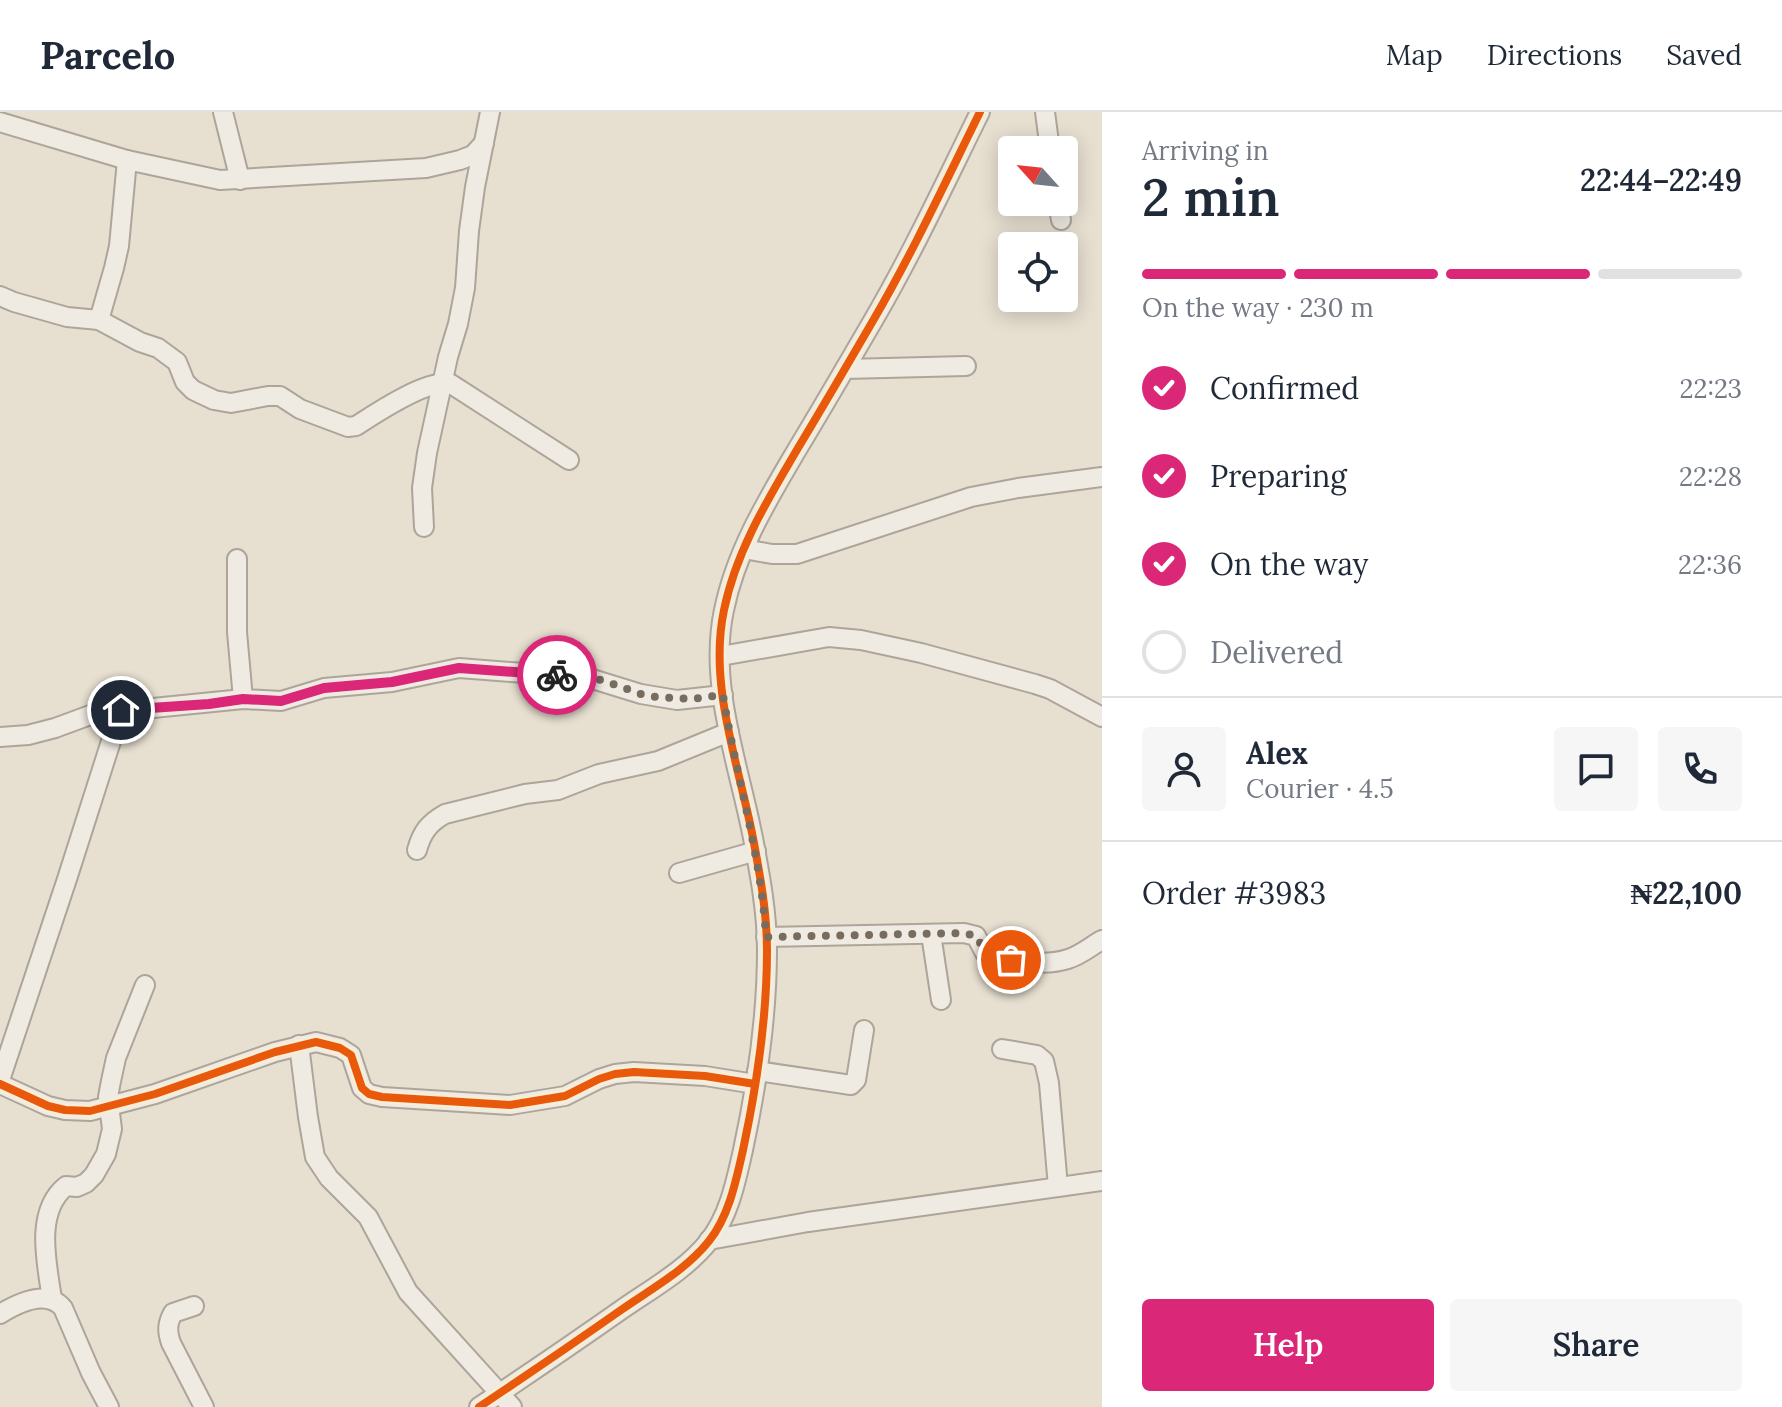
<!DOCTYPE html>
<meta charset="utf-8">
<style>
:root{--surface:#fff;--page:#f6f6f7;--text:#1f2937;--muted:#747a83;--line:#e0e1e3;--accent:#db2777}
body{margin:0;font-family:Lora,serif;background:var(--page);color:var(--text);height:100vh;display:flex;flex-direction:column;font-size:30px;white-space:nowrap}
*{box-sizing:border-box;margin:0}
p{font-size:26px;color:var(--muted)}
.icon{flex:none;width:44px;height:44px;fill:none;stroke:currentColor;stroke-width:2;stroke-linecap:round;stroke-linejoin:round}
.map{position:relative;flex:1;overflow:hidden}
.sheet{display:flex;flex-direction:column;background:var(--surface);width:680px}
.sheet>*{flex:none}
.needle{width:52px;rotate:297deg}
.tools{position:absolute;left:998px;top:24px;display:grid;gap:16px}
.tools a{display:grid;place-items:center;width:80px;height:80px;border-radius:8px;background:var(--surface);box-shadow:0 4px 20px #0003;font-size:40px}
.pin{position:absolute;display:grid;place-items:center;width:68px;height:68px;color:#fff;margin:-34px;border:4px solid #fff;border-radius:50%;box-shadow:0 2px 8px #0007}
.courier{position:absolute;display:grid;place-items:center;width:80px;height:80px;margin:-40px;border:6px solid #db2777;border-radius:50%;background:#fff;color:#222;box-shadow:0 2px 10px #0007}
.head em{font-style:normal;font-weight:600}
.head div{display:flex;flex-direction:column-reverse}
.head{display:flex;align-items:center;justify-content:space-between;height:136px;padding:0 40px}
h1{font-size:52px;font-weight:600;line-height:60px}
.bar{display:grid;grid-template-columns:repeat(4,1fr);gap:12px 8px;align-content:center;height:96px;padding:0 40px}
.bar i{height:10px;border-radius:6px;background:var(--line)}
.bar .current{background:var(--accent)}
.bar p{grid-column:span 4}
.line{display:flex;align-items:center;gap:20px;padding:0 40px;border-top:2px solid var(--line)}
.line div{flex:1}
.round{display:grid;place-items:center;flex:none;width:84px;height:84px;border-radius:8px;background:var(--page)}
ol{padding:0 40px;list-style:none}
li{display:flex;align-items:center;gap:24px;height:88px}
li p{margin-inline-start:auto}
li .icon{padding:8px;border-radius:50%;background:var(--accent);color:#fff;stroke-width:4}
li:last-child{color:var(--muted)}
li i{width:44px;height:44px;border:4px solid var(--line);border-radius:50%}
.primary-button{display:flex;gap:16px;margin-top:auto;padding:16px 40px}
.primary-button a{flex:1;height:92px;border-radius:8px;background:var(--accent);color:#fff;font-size:32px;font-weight:600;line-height:92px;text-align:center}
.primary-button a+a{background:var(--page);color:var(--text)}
header{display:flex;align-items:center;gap:48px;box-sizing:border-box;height:112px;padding:0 40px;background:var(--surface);border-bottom:2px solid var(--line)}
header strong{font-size:38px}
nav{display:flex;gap:44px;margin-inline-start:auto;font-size:28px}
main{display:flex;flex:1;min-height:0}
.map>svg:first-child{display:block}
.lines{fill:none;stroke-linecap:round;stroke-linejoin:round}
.minor-casing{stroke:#ada599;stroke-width:22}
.minor{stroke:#efebe3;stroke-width:18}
.cycleway-casing{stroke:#f7eed8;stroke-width:13}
.cycleway{stroke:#e8590c;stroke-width:8}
.done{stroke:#786c5e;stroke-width:8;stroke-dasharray:0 14.4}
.route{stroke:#db2777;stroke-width:10}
</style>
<header>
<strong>Parcelo</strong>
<nav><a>Map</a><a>Directions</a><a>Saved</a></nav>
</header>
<main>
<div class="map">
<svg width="1102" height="1295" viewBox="0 0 1102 1295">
<rect width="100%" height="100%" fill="#e7e0d1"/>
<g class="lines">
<defs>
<g id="minor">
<path d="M223,0L240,68"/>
<path d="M1045,0L1050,38"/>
<path d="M0,10L127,48L220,68L426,56L460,48L473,43L484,31"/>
<path d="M1058,90L1061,108"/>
<path d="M0,184L14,190L67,205L99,208L140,230L158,236L177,250L185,270L193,278L214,288L231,291L268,284H280L300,297L348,315L356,314C376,301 428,266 451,272L569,348"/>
<path d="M99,208L114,156L119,134L127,48"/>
<path d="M845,257L966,254"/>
<path d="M424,415L422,376L427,341L448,245L458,212L465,176L469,119L475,75L490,0"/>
<path d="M744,437L772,442H797L971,385L1018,376L1102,365"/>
<path d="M237,447V520L243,587"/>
<path d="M721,544L829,525L861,528L921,541L1035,572L1050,577L1102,605"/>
<path d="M0,625L28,623L55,616L93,602L243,587L281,589L324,576L392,570L459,556L589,566L641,582L677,588L723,583"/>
<path d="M417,738C422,720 429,711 445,702L525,682L558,678L599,662L658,649L729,620"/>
<path d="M679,761L756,739"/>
<path d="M931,822L941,888"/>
<path d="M766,825L964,821L976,824L985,841L991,845C1016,848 1044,855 1068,847C1081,843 1091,834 1102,828"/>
<path d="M299,933L308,1005L315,1045L329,1066L368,1105L408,1180L512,1295"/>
<path d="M1002,937L1037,943L1044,949L1049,971L1058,1075"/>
<path d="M757,959L851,973L856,968L864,918"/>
<path d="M0,968L67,767L121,598"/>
<path d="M0,972L48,994L65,998L90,999L155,982L275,940L316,930L340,936L351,943L362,976L369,982L382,985L510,993L565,984L599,967L615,962L634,960L705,964L755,972"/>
<path d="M709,1128L808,1110L1102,1069"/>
<path d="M52,1187C47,1152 34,1100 66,1074L77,1075L86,1071L94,1063L106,1042L112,1017L108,985L111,969L116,946L145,873"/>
<path d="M194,1194L173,1201C167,1212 167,1219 171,1231L204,1295"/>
<path d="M0,1202C18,1191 47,1177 63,1196L91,1261L109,1295"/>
<path d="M479,1295C527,1263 574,1231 621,1198C651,1177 686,1158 709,1129C729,1104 736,1069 743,1038C757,973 767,905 767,838C767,800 760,763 753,726C739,653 708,573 724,498C736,439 768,387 798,336C824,293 849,250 874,207C913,140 946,69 980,0"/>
</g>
</defs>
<use href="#minor" class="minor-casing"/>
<use href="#minor" class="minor"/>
<defs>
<g id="cycleway">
<path d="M0,972L48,994L65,998L90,999L155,982L275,940L316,930L340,936L351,943L362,976L369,982L382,985L510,993L565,984L599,967L615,962L634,960L705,964L755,972"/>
<path d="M479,1295C527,1263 574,1231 621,1198C651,1177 686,1158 709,1129C729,1104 736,1069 743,1038C757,973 767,905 767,838C767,800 760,763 753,726C739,653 708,573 724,498C736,439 768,387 798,336C824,293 849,250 874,207C913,140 946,69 980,0"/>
</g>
</defs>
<use href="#cycleway" class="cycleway-casing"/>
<use href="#cycleway" class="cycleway"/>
</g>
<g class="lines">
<path class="done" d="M557,563L602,568L641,582L656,585L691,587L723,583C736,664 761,742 766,825L964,821L976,824L988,844L1011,848"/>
<path class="route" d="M121,598L209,592L243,587L281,589L324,576L392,570L459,556L557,563"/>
</g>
</svg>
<div class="tools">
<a><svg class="needle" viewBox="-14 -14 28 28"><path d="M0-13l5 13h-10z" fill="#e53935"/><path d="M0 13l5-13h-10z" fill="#747a83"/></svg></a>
<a><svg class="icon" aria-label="locate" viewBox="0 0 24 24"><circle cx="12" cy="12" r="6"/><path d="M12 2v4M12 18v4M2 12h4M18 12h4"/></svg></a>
</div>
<div class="pin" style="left:1011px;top:848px;background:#ea580c"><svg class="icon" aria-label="bag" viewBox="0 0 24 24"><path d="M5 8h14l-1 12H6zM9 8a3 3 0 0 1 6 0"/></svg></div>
<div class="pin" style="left:121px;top:598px;background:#1f2937"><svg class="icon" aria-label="home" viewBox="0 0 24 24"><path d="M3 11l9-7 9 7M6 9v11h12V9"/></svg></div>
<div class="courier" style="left:557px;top:563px"><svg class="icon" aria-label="bike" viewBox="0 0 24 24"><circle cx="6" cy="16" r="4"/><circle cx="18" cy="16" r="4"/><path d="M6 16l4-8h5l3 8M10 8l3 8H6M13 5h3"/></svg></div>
</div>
<section class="sheet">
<div class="head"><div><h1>2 min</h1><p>Arriving in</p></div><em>22:44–22:49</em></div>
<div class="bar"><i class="current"></i><i class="current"></i><i class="current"></i><i></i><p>On the way · 230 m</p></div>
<ol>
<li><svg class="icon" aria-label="check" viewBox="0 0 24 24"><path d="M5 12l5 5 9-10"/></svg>Confirmed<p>22:23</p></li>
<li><svg class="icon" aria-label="check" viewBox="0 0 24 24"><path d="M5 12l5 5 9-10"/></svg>Preparing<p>22:28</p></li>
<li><svg class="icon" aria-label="check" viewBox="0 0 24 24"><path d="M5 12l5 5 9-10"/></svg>On the way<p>22:36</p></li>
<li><i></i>Delivered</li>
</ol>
<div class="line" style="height:144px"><a class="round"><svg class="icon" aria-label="person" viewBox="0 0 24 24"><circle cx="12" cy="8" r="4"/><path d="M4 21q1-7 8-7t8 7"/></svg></a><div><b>Alex</b><p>Courier · 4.5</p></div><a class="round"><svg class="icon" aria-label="chat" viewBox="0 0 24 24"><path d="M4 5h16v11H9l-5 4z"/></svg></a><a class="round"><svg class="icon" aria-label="phone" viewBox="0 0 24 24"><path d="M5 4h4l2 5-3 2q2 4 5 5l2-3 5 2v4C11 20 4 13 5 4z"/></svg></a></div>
<div class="line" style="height:104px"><div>Order #3983</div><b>₦22,100</b></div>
<div class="primary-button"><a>Help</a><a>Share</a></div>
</section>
</main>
